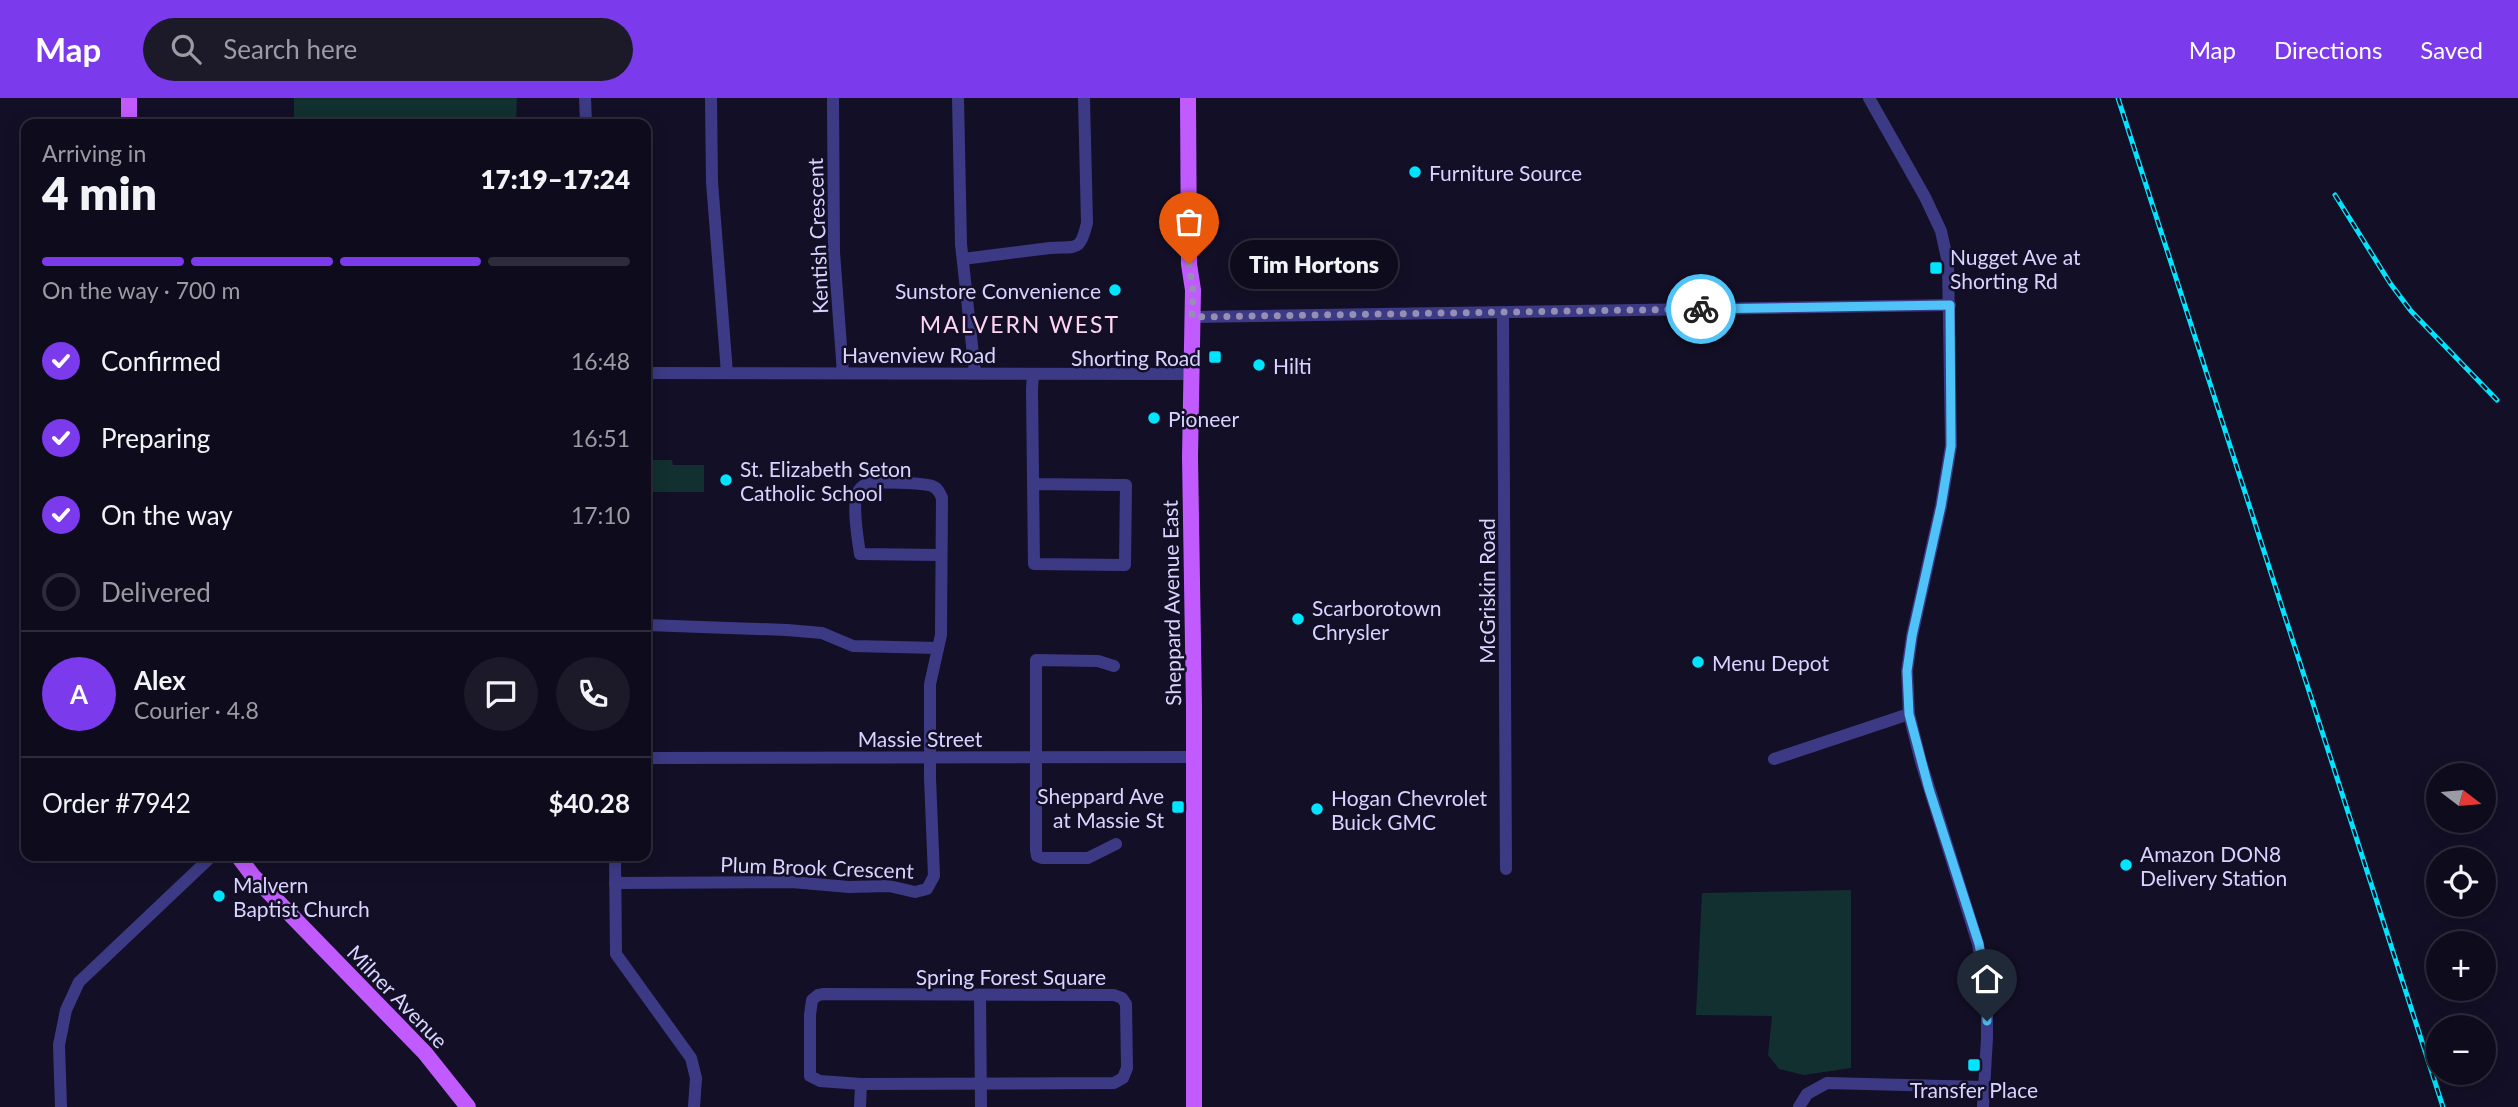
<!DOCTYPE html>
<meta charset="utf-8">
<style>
:root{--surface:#0e0b1c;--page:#1c1929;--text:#f1f3f6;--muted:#9b9ba3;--line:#2e2b3b;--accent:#7c3aed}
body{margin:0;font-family:Lato,sans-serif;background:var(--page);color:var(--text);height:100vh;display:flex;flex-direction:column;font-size:26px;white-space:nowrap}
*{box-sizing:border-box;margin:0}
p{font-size:23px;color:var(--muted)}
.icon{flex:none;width:38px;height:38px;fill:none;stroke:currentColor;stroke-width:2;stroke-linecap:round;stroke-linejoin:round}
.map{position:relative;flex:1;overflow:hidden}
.sheet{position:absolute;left:21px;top:21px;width:630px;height:742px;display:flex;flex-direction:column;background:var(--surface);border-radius:14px;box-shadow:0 4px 18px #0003,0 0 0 2px var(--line)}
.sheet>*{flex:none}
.needle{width:46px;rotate:106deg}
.fabs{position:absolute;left:2426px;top:665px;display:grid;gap:14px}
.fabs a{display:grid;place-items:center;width:70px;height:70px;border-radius:50%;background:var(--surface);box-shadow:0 4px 18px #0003,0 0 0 2px var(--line);font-size:35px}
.pin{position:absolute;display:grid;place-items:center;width:60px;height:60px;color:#fff;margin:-72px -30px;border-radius:50% 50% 50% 0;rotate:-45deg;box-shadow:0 0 7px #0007}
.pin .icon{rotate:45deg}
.courier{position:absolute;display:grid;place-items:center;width:70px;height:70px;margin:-35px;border:5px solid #4fc3f7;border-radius:50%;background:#fff;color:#222;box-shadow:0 2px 9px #0007}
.bubble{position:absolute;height:49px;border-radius:24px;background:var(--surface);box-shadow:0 4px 18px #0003,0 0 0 2px var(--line);font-size:23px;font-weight:800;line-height:49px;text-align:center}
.headline em{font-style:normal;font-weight:800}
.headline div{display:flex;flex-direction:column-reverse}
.headline{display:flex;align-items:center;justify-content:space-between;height:119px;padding:0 21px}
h1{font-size:46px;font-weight:800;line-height:52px}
.bar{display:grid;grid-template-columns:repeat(4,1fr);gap:10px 7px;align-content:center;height:84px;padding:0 21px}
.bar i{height:9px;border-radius:5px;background:var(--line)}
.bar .active{background:var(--accent)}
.bar p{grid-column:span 4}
.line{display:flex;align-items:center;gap:18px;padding:0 21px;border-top:2px solid var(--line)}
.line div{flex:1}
.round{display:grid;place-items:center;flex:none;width:74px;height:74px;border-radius:37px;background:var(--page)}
ol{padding:0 21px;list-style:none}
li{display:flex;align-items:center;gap:21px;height:77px}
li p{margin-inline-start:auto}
li .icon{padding:7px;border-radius:50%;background:var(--accent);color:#fff;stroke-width:4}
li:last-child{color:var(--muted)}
li i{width:38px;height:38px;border:4px solid var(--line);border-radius:50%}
header{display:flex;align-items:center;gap:42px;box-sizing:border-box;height:98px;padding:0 35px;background:var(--accent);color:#fff}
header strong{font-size:33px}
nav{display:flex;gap:38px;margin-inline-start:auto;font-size:24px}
.search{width:490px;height:63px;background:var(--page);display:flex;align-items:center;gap:18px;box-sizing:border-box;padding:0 24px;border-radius:38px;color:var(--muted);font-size:26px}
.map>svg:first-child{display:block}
.green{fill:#12302f}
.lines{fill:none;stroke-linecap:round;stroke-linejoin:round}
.minor{stroke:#3d3a85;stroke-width:12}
.major{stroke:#c25bff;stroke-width:16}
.rail-casing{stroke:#00e5ff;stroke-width:5}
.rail{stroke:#130f26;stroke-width:2.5;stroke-dasharray:8;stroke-linecap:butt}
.done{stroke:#948fb3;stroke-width:7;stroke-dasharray:0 12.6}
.route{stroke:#4fc3f7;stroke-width:9}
.poi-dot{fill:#00e5ff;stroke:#130f26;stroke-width:2.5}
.labels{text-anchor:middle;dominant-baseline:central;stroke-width:5;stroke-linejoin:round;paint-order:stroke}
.poi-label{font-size:21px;fill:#d9d4ff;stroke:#130f26;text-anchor:start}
.street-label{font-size:21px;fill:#d9d4ff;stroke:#130f26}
.neighbourhood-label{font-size:23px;letter-spacing:2px;fill:#ffd6f0;stroke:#130f26}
</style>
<header>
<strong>Map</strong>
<div class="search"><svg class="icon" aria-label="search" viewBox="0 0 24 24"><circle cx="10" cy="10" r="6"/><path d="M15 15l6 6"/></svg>Search here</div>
<nav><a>Map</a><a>Directions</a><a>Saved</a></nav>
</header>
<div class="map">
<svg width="2518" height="1009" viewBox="0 0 2518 1009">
<rect width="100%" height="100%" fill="#130f26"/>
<g class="green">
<path d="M294,0H517L516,26H294Z"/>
<path d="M646,362H672L673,367H704V394H646Z"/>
<path d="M1851,792V970L1804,977L1779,971L1768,957L1772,918L1696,917L1702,795Z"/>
</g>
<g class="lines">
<g class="minor">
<path d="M585,0L586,26"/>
<path d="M711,0L712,84L727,275"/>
<path d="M833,0L834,154L843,275"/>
<path d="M958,0L961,146L975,275"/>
<path d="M1869,0L1925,99L1941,133L1948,165L1951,348L1941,408L1912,538L1907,573L1909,616L1921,664L1978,846L1987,906V940L1983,1009"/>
<path d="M963,161L1050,150C1076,148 1080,155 1087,125L1084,0"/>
<path d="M1503,215L1506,771"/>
<path d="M1192,219L1950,207"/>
<path d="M646,275L1191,276"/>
<path d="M1033,277L1032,291L1034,466L1125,467L1126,387L1033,386"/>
<path d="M646,527L787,532L822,535L853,548L938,550"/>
<path d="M1114,568L1098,563L1036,562V752L1037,758L1042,760H1088L1116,746"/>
<path d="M646,660L1193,659"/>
<path d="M1774,661L1909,616"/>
<path d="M615,758L616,856L691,960L696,980L694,1009"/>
<path d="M615,785L792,784L849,789L889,788L915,794L927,791L934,778L930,680V586L941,537L942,400C940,395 938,390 932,388C925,385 875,383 867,386C865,386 860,390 859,392C851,402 858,443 860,456L941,457"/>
<path d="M824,896L1114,897L1122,900L1126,906L1127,970L1123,980L1114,985L861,986L820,983L810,978V917L812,902L818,897Z"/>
<path d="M980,897L981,1009"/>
<path d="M61,1009L59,947L66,912L79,884L212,758"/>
<path d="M860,1009L861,986"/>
<path d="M1799,1009L1807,996L1827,985L1984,989"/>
</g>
<g class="major">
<path d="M129,0V26"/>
<path d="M1188,0L1189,166L1193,192L1190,359L1194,608V1009"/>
<path d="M238,758L253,778L425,955L468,1009"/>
</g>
<defs>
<g id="rail">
<path d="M2118,0L2443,1009"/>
<path d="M2335,97L2390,185L2411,213L2497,302"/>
</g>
</defs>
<use href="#rail" class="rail-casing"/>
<use href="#rail" class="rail"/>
</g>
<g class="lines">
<path class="done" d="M1189,166L1193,192L1192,219L1701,211"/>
<path class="route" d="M1701,211L1950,207L1951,348L1941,408L1912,538L1907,573L1909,616L1929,691L1979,846L1985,880L1987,923"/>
</g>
<g class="poi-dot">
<circle cx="1415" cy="74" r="7"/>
<rect x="1929" y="163" width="14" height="14" rx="3.5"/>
<circle cx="1115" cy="192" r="7"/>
<rect x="1208" y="252" width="14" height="14" rx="3.5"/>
<circle cx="1259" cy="267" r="7"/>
<circle cx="1154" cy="320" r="7"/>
<circle cx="726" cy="382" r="7"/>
<circle cx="1298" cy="521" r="7"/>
<circle cx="1698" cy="564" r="7"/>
<rect x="1171" y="702" width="14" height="14" rx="3.5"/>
<circle cx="1317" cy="711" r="7"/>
<circle cx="2126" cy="767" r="7"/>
<circle cx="219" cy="798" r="7"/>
<rect x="1967" y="960" width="14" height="14" rx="3.5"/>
</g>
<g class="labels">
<g class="poi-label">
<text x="1429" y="74">Furniture Source</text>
<text x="1950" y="158">Nugget Ave at<tspan x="1950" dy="24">Shorting Rd</tspan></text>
<text x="1101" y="192" text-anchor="end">Sunstore Convenience</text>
<text x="1201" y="259" text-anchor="end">Shorting Road</text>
<text x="1273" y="267">Hilti</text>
<text x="1168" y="320">Pioneer</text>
<text x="740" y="370">St. Elizabeth Seton<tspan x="740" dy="24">Catholic School</tspan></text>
<text x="1312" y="509">Scarborotown<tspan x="1312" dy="24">Chrysler</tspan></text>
<text x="1712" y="564">Menu Depot</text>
<text x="1164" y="697" text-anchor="end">Sheppard Ave<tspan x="1164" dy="24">at Massie St</tspan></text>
<text x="1331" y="699">Hogan Chevrolet<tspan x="1331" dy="24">Buick GMC</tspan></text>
<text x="2140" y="755">Amazon DON8<tspan x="2140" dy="24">Delivery Station</tspan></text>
<text x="233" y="786">Malvern<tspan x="233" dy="24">Baptist Church</tspan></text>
<text x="1974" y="991" text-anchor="middle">Transfer Place</text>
</g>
<g class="street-label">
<text transform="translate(817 138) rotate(-92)">Kentish Crescent</text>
<text x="919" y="256">Havenview Road</text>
<text transform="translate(1486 493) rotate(-90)">McGriskin Road</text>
<text transform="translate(1171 505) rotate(-91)">Sheppard Avenue East</text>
<text x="920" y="640">Massie Street</text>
<text transform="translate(817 769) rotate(2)">Plum Brook Crescent</text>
<text x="1011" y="878">Spring Forest Square</text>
<text transform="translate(398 898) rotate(46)">Milner Avenue</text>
</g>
<g class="neighbourhood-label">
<text x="1020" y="226">MALVERN WEST</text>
</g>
</g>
</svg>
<div class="fabs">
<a><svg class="needle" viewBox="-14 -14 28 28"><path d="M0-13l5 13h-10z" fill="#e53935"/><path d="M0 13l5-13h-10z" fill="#9b9ba3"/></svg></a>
<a><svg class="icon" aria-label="locate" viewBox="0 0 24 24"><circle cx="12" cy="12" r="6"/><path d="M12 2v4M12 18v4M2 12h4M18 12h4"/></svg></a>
<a>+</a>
<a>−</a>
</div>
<div class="pin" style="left:1189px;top:166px;background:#ea580c"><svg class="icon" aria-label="bag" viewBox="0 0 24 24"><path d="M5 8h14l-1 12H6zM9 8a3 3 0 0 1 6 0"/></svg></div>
<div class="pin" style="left:1987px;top:923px;background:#1f2937"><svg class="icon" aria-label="home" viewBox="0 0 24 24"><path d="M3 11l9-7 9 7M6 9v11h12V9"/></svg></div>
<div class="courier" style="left:1701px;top:211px"><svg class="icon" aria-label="bike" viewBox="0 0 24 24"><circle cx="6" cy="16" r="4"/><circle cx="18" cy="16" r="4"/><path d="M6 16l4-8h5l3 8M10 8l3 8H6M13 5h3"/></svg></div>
<div class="bubble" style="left:1230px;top:142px;width:168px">Tim Hortons</div>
<section class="sheet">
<div class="headline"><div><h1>4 min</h1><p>Arriving in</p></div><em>17:19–17:24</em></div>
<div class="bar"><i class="active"></i><i class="active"></i><i class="active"></i><i></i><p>On the way · 700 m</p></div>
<ol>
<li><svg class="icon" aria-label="check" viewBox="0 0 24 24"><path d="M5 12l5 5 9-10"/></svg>Confirmed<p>16:48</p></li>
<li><svg class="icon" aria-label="check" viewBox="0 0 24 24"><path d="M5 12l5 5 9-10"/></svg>Preparing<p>16:51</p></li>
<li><svg class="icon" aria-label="check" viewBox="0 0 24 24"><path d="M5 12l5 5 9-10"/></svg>On the way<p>17:10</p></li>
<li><i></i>Delivered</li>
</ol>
<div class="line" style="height:126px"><b class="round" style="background:var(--accent);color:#fff">A</b><div><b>Alex</b><p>Courier · 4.8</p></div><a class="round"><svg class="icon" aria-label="chat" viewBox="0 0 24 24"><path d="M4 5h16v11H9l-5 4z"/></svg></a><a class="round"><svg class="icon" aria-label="phone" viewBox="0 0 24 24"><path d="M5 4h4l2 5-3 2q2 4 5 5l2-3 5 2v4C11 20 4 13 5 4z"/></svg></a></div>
<div class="line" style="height:91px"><div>Order #7942</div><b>$40.28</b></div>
</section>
</div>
